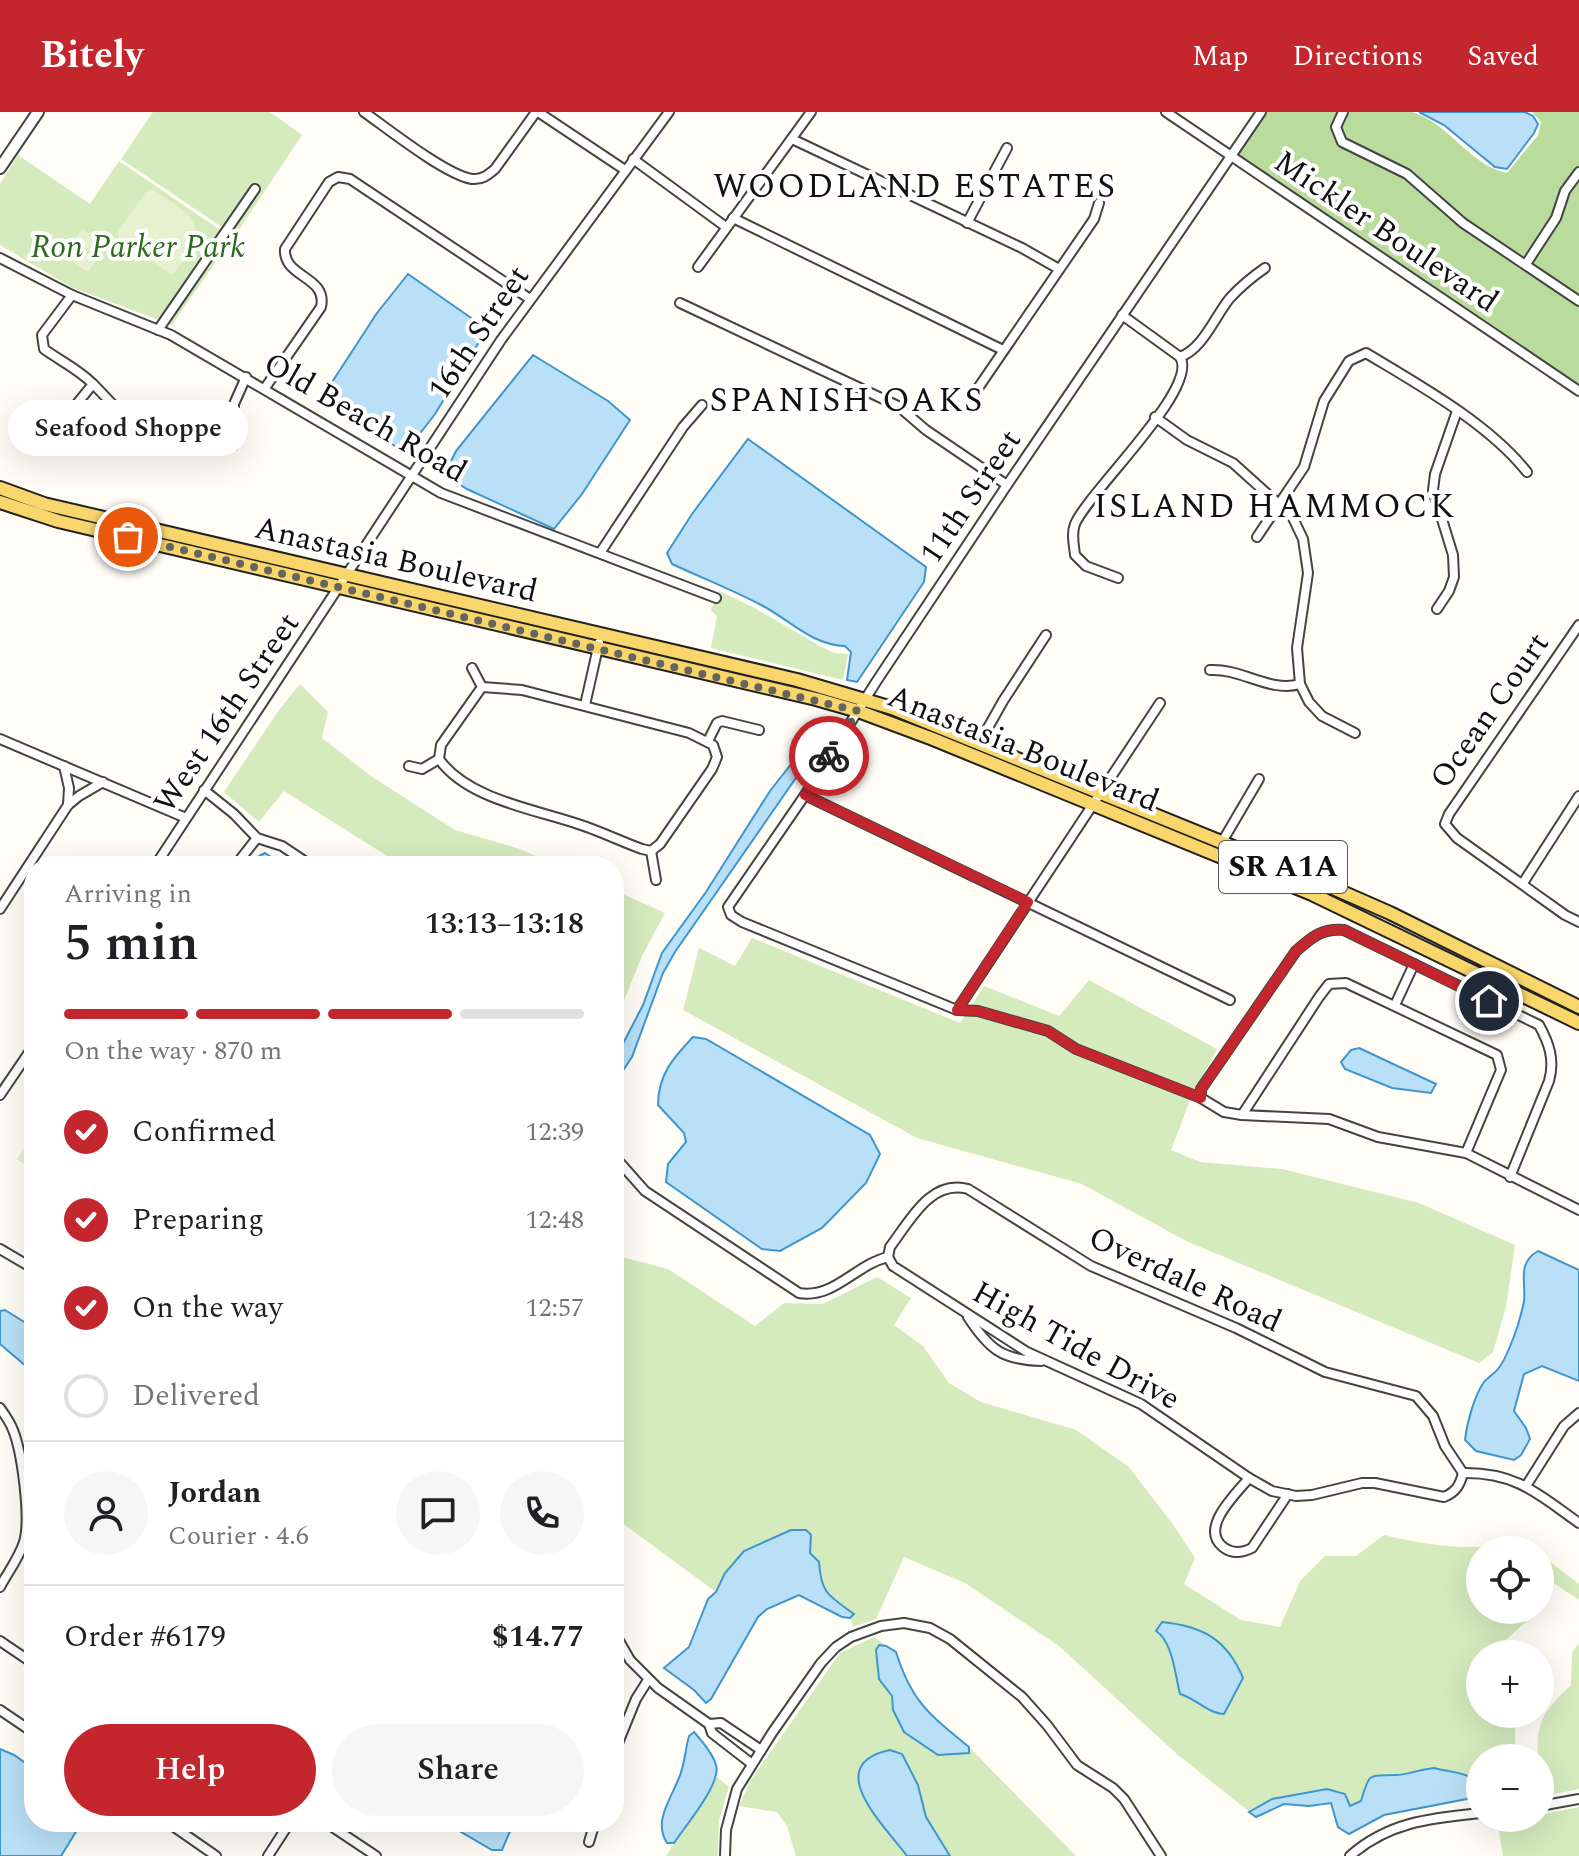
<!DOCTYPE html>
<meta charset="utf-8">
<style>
:root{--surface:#fff;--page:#f6f6f6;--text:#202124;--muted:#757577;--line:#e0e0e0;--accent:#c4262e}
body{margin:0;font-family:Spectral,serif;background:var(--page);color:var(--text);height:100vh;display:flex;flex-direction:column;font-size:30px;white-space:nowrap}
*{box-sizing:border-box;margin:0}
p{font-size:26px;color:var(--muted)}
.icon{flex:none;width:44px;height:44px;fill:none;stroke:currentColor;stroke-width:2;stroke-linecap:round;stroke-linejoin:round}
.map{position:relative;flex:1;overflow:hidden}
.details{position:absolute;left:24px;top:744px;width:600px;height:976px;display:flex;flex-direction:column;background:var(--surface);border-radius:32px;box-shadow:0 8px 32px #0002}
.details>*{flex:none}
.tools{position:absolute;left:1466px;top:1424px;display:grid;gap:16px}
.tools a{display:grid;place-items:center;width:88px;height:88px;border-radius:50%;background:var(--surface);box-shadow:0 8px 32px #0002;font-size:40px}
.pin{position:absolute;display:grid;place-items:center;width:68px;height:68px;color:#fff;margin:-34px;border:4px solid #fff;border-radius:50%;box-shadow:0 2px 8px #0007}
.courier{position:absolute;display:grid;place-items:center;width:80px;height:80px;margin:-40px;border:6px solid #c4262e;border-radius:50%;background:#fff;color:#222;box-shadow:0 2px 10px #0007}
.bubble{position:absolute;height:56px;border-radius:28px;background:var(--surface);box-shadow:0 8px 32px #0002;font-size:26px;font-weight:600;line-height:56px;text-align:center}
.overview em{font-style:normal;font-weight:600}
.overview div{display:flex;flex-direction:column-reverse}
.overview{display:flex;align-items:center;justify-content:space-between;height:136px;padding:0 40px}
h1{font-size:52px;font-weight:600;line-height:60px}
.bar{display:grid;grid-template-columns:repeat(4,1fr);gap:12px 8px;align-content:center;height:96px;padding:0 40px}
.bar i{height:10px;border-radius:6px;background:var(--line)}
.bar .current{background:var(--accent)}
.bar p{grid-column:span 4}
.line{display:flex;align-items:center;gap:20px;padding:0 40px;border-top:2px solid var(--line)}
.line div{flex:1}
.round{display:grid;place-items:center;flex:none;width:84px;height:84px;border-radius:42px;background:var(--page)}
ol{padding:0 40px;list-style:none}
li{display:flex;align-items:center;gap:24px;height:88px}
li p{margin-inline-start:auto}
li .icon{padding:8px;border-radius:50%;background:var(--accent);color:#fff;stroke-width:4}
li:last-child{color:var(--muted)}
li i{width:44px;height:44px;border:4px solid var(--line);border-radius:50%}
.action{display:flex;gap:16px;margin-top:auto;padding:16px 40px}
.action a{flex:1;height:92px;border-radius:48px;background:var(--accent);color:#fff;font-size:32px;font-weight:600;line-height:92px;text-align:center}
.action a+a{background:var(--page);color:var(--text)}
header{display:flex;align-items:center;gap:48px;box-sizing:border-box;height:112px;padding:0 40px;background:var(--accent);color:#fff}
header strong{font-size:38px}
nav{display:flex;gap:44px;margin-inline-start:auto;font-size:28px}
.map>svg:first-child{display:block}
.green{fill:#d5ebbd}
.forest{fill:#b9dc9c}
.pitch{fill:#e6f2cf}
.water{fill:#b9e0f7;stroke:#3f96cf;stroke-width:2}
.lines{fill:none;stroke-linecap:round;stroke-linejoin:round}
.minor-casing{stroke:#444;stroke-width:12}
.tertiary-casing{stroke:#444;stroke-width:14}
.primary-casing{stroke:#222;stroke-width:16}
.minor{stroke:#fff;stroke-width:8}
.tertiary{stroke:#fff;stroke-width:10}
.primary{stroke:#f9d66b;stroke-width:12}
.done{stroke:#646461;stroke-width:8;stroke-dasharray:0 14.4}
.route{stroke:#c4262e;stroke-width:10}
.labels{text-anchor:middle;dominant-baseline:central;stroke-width:8;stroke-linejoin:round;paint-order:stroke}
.shield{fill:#fff;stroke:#585858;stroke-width:2}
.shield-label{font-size:30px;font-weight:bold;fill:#111}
.street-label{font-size:32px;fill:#111;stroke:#fff}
.park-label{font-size:32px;font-style:italic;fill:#2f6b1f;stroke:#fff}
.neighbourhood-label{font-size:34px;letter-spacing:2px;fill:#111;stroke:#fff}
</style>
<header>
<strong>Bitely</strong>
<nav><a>Map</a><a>Directions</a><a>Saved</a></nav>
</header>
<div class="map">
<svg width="1579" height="1744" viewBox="0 0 1579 1744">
<rect width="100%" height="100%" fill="#fffdf5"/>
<g class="green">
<path d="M153,0H270L302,23L235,124L121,47Z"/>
<path d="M18,43L90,92L119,49L232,126L172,213L71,175L0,133V72Z"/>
<path d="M719,479L753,495L818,533L834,541L848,542L843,568L711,536L717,504L711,498Z"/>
<path d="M300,572L328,600L322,626L371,664L455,718L520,737L559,754H403L284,679L259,710L224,680L279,598Z"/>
<path d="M614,778L665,801L642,844L614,913Z"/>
<path d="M752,826L960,911L984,874L1059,904L1089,868L1217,937L1189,991L1171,1038L1200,1050L1282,1057L1419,1091L1515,1133L1506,1195L1493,1240L1479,1251L1186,1129L1082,1072L917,1026L683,898L699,836L735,854Z"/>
<path d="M614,1143L668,1157L755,1214L784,1191L823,1192L877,1165L911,1186L894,1213L923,1234L949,1271L981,1290L1076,1318L1129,1355L1174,1414L1195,1446L1184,1472L1241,1508L1280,1515L1300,1469L1325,1444H1356L1384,1423C1432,1434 1472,1441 1521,1428L1534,1438H1480V1498H1539L1499,1534L1498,1542H1480V1602H1500L1515,1616V1637L1538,1642C1535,1608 1548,1595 1571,1573L1572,1541L1579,1531V1677L1540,1685V1646H1480V1694L1466,1688L1384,1702L1349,1722L1338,1715L1331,1691L1309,1694L1284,1692L1256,1705L1178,1643L1059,1534L965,1471L904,1445L876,1507L853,1515L850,1506L854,1502L831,1485L820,1470L716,1480L614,1405Z"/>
<path d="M1540,1442L1579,1472V1488L1545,1465L1540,1493Z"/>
<path d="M874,1525L896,1540L905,1568L938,1612L969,1635L1076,1744H796L787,1714L777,1700L739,1694L750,1669L840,1541Z"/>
<path d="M717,1665L729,1675L719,1708L718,1744H666L694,1699L712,1677Z"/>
<path d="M1579,1695V1744H1503L1498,1712L1540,1706V1703Z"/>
</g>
<g class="forest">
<path d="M1267,0H1337C1331,13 1330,22 1340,34L1405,65L1461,114L1579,194V274L1237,44Z"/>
<path d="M1349,0C1366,0 1396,0 1412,0C1449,11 1470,54 1507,61L1538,23L1541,10L1532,0H1579V54L1561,77L1552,104L1524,145L1466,108L1409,58L1345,27L1341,16Z"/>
<path d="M1579,67V184L1532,151L1560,109L1569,81Z"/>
</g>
<g class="pitch">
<path d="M152,77C199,108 212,114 172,163L119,126L118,119L146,80Z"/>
<path d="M82,117L106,134L99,145L74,129Z"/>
<path d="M72,132L96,149L88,160L64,144Z"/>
<path d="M34,1024V1047L28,1055L17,1047Z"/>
</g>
<g class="water">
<path d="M1419,0H1525L1533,4L1538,12L1534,21L1507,57L1495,55L1444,13Z"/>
<path d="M408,162L487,217L435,302L405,341L323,284L377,201Z"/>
<path d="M533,243L608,289L630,308L582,382L554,417L467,377L448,365V355L456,339Z"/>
<path d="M748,327L926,455L924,470L857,570L847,568L851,540L845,534C812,533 791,509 763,494C733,478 702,466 672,452L667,441L692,402Z"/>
<path d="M828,605L839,608L807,650L675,840L663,861L632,945L614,972V949L643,893L662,841L706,780L770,679Z"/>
<path d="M265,741L285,754H252L259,744Z"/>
<path d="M693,925L706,927L870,1023L880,1042L866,1071L822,1116L780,1139L762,1137L666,1070L668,1052L686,1030L684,1021L658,993C658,963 673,946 693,925Z"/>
<path d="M1359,936L1436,972L1431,981L1392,976L1345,957L1341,950L1351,938Z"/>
<path d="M1538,1139L1579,1158V1269L1542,1254L1524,1262L1514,1299L1526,1316L1530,1327L1521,1343L1514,1348L1476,1339L1465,1328C1467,1311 1474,1284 1484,1270C1488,1265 1494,1262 1498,1257C1507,1246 1513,1227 1518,1213C1520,1205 1523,1196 1524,1189C1526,1169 1517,1151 1538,1139Z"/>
<path d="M5,1198L34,1216V1261L0,1232V1199Z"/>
<path d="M791,1418H806L811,1423L810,1441L819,1450C821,1482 829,1484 854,1502L850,1506L842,1505L799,1483L767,1497L758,1505L711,1587L706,1591L694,1578L664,1556L689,1535L708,1487L716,1480L725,1461L744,1439Z"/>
<path d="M1162,1510C1202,1514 1227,1527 1243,1566L1224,1602C1209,1602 1195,1586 1180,1582C1175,1563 1173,1530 1156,1519Z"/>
<path d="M879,1533L886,1534L896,1540C912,1591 930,1603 969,1635V1641L938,1643L904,1620L893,1598L892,1584L879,1567L876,1538Z"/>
<path d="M694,1620C702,1629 713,1642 716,1653C722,1671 686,1713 674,1731H667C651,1707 676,1681 682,1657C685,1646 686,1635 689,1624Z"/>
<path d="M0,1637L14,1643L34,1657V1710H82L61,1744H0Z"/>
<path d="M890,1638L902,1642L918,1673L926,1705L950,1744H907C885,1714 820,1653 890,1638Z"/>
<path d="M1434,1656C1450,1661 1488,1660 1477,1685L1384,1703L1349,1722L1338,1715L1331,1691L1309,1694L1284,1692L1256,1705L1249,1700L1272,1687L1327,1677L1345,1682L1350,1694L1361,1689C1370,1660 1367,1664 1396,1663C1407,1663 1421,1657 1434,1656Z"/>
<path d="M444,1710H514L502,1738H492Z"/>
</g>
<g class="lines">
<defs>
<g id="minor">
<path d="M364,0C388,17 446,63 472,67C482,68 488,63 495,57L536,0"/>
<path d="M538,0L625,58"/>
<path d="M1166,0L1579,279"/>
<path d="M1343,0L1336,15L1342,30L1407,62L1463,111L1579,189"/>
<path d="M792,27L1022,136L1059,157"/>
<path d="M633,47L726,115"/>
<path d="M733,106L1003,238"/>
<path d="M967,111L1007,36"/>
<path d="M0,146L72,183L171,223L441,381L716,486"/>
<path d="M1526,152L1556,106L1565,79L1579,60"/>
<path d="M698,155L811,0"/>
<path d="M72,183L42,223L44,237C59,248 78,257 92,271C111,289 120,306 147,314L233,313"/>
<path d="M680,191L898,294L926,318L1007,373"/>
<path d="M1122,203L1180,245"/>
<path d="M158,218L255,77"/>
<path d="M1180,245C1203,237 1215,204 1230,186C1241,174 1252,165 1265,156"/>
<path d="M265,276L321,195C328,164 283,166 285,137L329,70L338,65L350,67L530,187"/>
<path d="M976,279L1094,107L1099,91"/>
<path d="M75,294L93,272"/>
<path d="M1155,305L1187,328L1233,351L1292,404L1303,427L1308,461L1297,536L1300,572L1309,590L1322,604L1355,621"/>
<path d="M234,333V292L246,265"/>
<path d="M1257,425L1304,355L1324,289L1349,249L1366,241C1419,273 1488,311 1527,360"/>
<path d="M600,441L683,315L702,293"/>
<path d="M1118,466L1086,454L1075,443C1074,432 1071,422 1075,412C1089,379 1200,276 1180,245"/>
<path d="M1437,497L1449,479L1454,465L1453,443L1433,378L1435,362L1457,299"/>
<path d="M1579,513L1449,702L1445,712L1457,726L1565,803L1579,810"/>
<path d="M472,556L482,575"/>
<path d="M1210,558C1241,556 1270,581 1300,572"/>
<path d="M482,575L522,578L689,621L713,633L717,645L712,657L660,732L651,739L642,737C620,729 600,719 578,712C534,697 467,687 439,647L441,633Z"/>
<path d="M585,593L599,531"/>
<path d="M0,627L186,706"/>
<path d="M708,629L717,611L722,609L759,618"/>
<path d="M980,630L1003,589L1046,523"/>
<path d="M64,654L69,676L68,693"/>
<path d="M409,654L422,657L439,647"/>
<path d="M204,678L234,702L257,726L282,734L312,754"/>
<path d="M805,683L1230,888"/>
<path d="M1222,730L1259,667"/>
<path d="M651,739L656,768"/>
<path d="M155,754L501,228L669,0"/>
<path d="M235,754L257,726"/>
<path d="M1523,771L1579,684"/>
<path d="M0,797L68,693L79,684L103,670"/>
<path d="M1395,893L1414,852"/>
<path d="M957,898L1160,591"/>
<path d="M0,983L34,933"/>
<path d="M1201,986L1076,937L1048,919L978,899L957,898L742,810L731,803L728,795L805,683L876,570L1007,373L1261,0"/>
<path d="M1242,1003L1319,885L1329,872L1346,871L1497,943L1501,958L1466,1041"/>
<path d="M614,1044L645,1079L799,1181C834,1187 855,1153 888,1145"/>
<path d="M1510,1065L1549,969C1555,948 1549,931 1539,913L1344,818C1322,816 1312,825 1296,839L1201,977V986L1224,1000L1242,1003L1329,1007L1378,1025L1466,1041L1579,1098"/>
<path d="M0,1137L34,1157"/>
<path d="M888,1145L890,1135C910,1109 930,1067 968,1077L1091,1154L1236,1216L1325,1260L1416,1284L1433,1304L1445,1334L1463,1361"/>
<path d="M888,1145L893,1154L1027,1240L1141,1292L1249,1366L1272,1379L1296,1384L1312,1383L1362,1371H1375L1444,1385C1456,1380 1460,1373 1463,1361"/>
<path d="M968,1205C989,1237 1002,1248 1041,1249"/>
<path d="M0,1296C5,1303 10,1310 13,1318C22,1340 31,1407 24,1430C19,1446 8,1460 0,1475"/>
<path d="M1463,1361C1516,1360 1538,1382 1579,1411"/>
<path d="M1249,1366C1236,1382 1199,1416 1223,1435C1232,1442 1242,1441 1252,1436L1288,1382"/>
<path d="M1526,1374L1564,1314L1579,1301"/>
<path d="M614,1520L630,1548L658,1576L709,1612L721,1611L761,1638"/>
<path d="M0,1529L34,1552"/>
<path d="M0,1598L34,1621"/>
<path d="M709,1612L712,1621L752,1652"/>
<path d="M614,1641L636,1587L648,1568"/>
<path d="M1540,1694L1579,1687"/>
<path d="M167,1710L216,1744"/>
<path d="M325,1710L376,1744"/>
<path d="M589,1730L595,1710"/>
<path d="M268,1744L290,1710"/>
<path d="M725,1744L726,1718L737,1677L772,1621L821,1551L836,1535L851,1525L881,1514L904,1511L930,1516L950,1527L1022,1585L1047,1613L1077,1653L1113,1676L1124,1687L1161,1744"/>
<path d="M1350,1744C1388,1710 1431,1706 1480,1701"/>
</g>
<path id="tertiary" d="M0,56L38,0"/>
<g id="primary">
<path d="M0,376L44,392L797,568L892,596L1317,769L1390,801L1579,895"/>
<path d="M0,390L58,409L816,587L858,599L933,627L1312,782L1579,911"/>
</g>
</defs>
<use href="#minor" class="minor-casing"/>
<use href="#tertiary" class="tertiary-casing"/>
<use href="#primary" class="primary-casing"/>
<use href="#minor" class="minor"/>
<use href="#tertiary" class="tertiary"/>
<use href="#primary" class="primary"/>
</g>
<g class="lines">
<path class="done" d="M128,425L858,599L829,644"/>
<path class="route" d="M829,644L805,683L1028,790L957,898L978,899L1048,919L1076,937L1201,986V977L1296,839C1312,825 1322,816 1344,818L1489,889"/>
</g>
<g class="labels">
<rect class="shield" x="1219" y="729" width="128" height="52" rx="6"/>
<g class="shield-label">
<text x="1283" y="755">SR A1A</text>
</g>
<g class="street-label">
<text transform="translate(1386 120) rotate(34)">Mickler Boulevard</text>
<text transform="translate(479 221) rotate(-56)">16th Street</text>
<text transform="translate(365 306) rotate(30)">Old Beach Road</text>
<text transform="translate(971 385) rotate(-56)">11th Street</text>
<text transform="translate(396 448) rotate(13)">Anastasia Boulevard</text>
<text transform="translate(1490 599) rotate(-55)">Ocean Court</text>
<text transform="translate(227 601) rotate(-56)">West 16th Street</text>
<text transform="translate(1023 637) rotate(22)">Anastasia Boulevard</text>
<text transform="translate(1185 1168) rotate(25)">Overdale Road</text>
<text transform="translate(1076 1234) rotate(29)">High Tide Drive</text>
</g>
<g class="park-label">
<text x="138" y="135">Ron Parker Park</text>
</g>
<g class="neighbourhood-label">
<text x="915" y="75">WOODLAND ESTATES</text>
<text x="847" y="289">SPANISH OAKS</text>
<text x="1275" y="395">ISLAND HAMMOCK</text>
</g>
</g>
</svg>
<div class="tools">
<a><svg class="icon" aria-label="locate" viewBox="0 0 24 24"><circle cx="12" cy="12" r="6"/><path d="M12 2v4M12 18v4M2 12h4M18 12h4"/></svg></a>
<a>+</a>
<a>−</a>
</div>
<div class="pin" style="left:128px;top:425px;background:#ea580c"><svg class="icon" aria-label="bag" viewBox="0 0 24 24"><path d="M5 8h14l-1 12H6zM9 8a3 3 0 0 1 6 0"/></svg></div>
<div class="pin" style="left:1489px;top:889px;background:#1f2937"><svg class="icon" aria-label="home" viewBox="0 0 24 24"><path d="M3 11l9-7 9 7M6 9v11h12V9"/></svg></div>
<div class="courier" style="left:829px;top:644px"><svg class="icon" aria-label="bike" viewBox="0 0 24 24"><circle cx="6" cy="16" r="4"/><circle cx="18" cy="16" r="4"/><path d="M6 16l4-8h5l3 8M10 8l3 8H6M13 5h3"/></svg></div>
<div class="bubble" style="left:8px;top:288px;width:240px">Seafood Shoppe</div>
<section class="details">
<div class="overview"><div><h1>5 min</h1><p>Arriving in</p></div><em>13:13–13:18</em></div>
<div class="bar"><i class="current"></i><i class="current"></i><i class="current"></i><i></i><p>On the way · 870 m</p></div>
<ol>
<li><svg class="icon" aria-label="check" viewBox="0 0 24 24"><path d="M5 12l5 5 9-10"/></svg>Confirmed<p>12:39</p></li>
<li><svg class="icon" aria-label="check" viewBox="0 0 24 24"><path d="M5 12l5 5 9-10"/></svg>Preparing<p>12:48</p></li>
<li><svg class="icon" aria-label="check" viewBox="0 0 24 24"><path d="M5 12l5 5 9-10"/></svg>On the way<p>12:57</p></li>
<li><i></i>Delivered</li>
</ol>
<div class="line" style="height:144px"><a class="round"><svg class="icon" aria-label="person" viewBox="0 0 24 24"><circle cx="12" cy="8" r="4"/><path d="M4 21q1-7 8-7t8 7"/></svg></a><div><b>Jordan</b><p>Courier · 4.6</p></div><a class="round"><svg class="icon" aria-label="chat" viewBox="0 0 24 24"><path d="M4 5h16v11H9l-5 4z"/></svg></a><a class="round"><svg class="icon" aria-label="phone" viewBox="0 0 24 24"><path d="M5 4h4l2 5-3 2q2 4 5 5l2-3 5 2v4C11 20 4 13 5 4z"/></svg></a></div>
<div class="line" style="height:104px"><div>Order #6179</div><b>$14.77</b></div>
<div class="action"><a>Help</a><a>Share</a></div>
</section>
</div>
